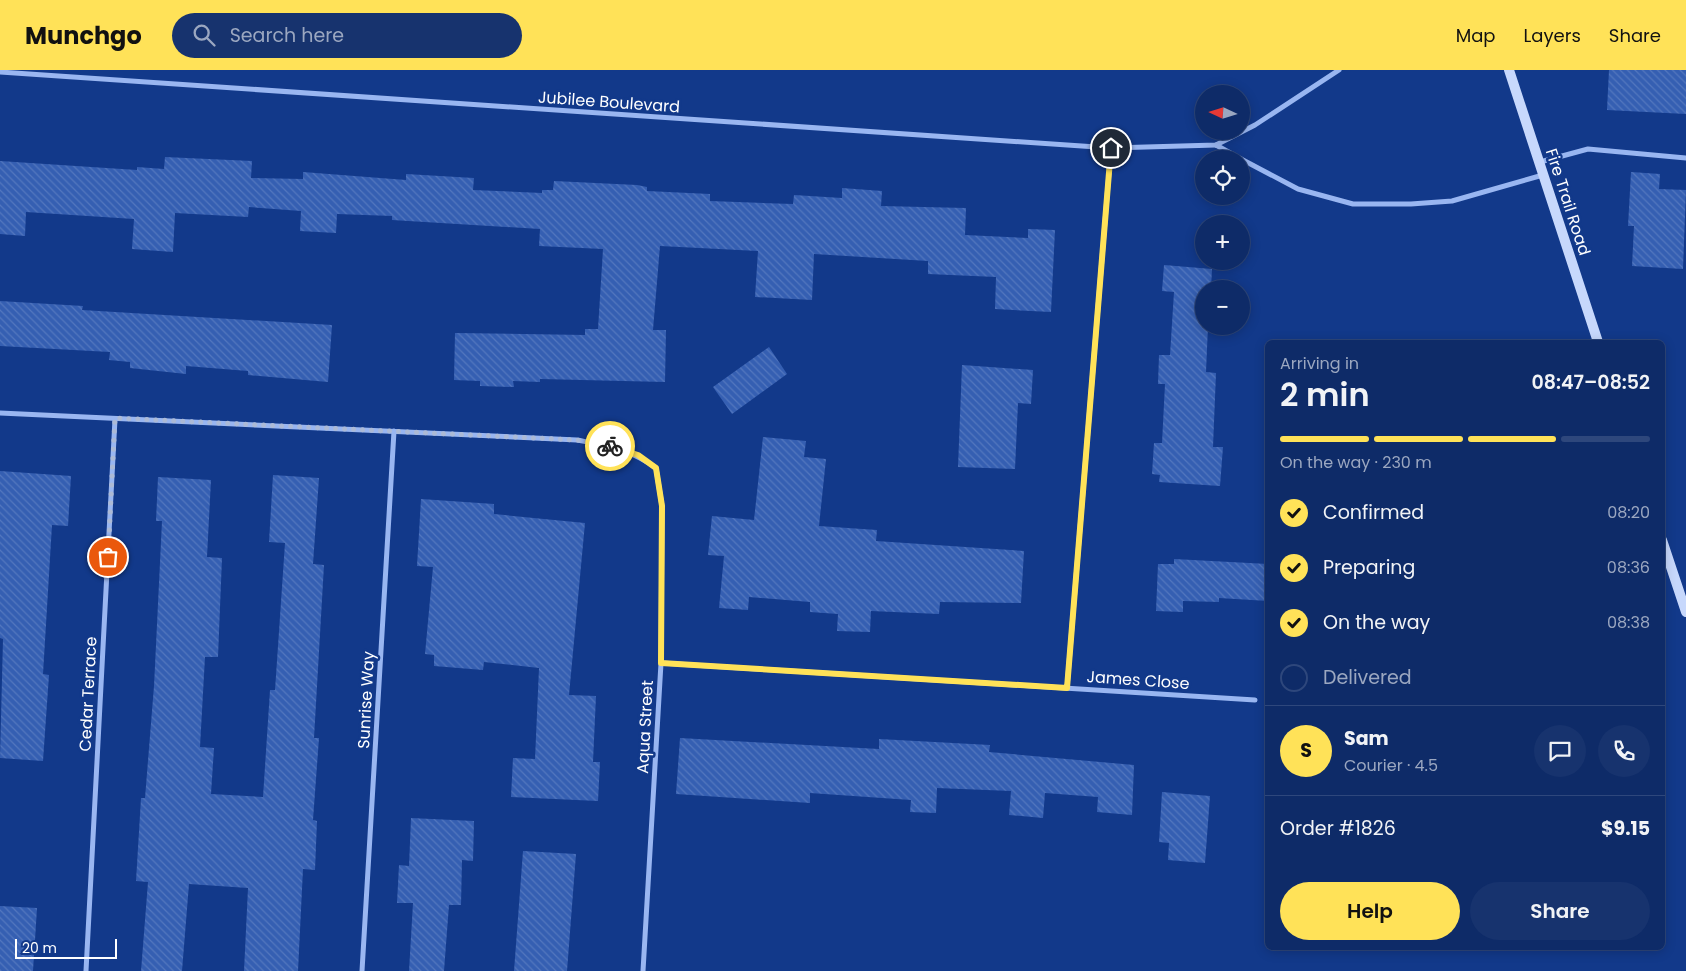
<!DOCTYPE html>
<meta charset="utf-8">
<style>
:root{--surface:#0e2b68;--page:#17336e;--text:#f1f3f6;--muted:#9ba7c0;--line:#2e477c;--accent:#ffe258}
body{margin:0;font-family:Poppins,sans-serif;background:var(--page);color:var(--text);height:100vh;display:flex;flex-direction:column;font-size:19px;white-space:nowrap}
*{box-sizing:border-box;margin:0}
p{font-size:16px;color:var(--muted)}
.icon{flex:none;width:28px;height:28px;fill:none;stroke:currentColor;stroke-width:2;stroke-linecap:round;stroke-linejoin:round}
.map{position:relative;flex:1;overflow:hidden}
.sheet{position:absolute;left:1265px;top:270px;width:400px;height:610px;display:flex;flex-direction:column;background:var(--surface);border-radius:8px;box-shadow:0 2px 12px #0003,0 0 0 1px var(--line)}
.sheet>*{flex:none}
.needle{width:32px;rotate:274deg}
.controls{position:absolute;left:1195px;top:15px;display:grid;gap:10px}
.controls a{display:grid;place-items:center;width:55px;height:55px;border-radius:50%;background:var(--surface);box-shadow:0 2px 12px #0003,0 0 0 1px var(--line);font-size:25px}
.scale{position:absolute;left:15px;bottom:12px;width:102px;box-sizing:border-box;padding-left:5px;border:2px solid #fff;border-top:0;font-size:14px;line-height:18px;white-space:nowrap;color:#fff;-webkit-text-stroke:4px #12398a;paint-order:stroke}
.pin{position:absolute;display:grid;place-items:center;width:42px;height:42px;color:#fff;margin:-21px;border:2px solid #fff;border-radius:50%;box-shadow:0 1px 5px #0007}
.courier{position:absolute;display:grid;place-items:center;width:50px;height:50px;margin:-25px;border:4px solid #ffe258;border-radius:50%;background:#fff;color:#222;box-shadow:0 1px 6px #0007}
.head em{font-style:normal;font-weight:600}
.head div{display:flex;flex-direction:column-reverse}
.head{display:flex;align-items:center;justify-content:space-between;height:85px;padding:0 15px}
h1{font-size:32px;font-weight:600;line-height:38px}
.bar{display:grid;grid-template-columns:repeat(4,1fr);gap:8px 5px;align-content:center;height:60px;padding:0 15px}
.bar i{height:6px;border-radius:4px;background:var(--line)}
.bar .selected{background:var(--accent)}
.bar p{grid-column:span 4}
.line{display:flex;align-items:center;gap:12px;padding:0 15px;border-top:1px solid var(--line)}
.line div{flex:1}
.round{display:grid;place-items:center;flex:none;width:52px;height:52px;border-radius:26px;background:var(--page)}
ol{padding:0 15px;list-style:none}
li{display:flex;align-items:center;gap:15px;height:55px}
li p{margin-inline-start:auto}
li .icon{padding:5px;border-radius:50%;background:var(--accent);color:#111;stroke-width:4}
li:last-child{color:var(--muted)}
li i{width:28px;height:28px;border:2px solid var(--line);border-radius:50%}
.action{display:flex;gap:10px;margin-top:auto;padding:10px 15px}
.action a{flex:1;height:58px;border-radius:30px;background:var(--accent);color:#111;font-size:20px;font-weight:600;line-height:58px;text-align:center}
.action a+a{background:var(--page);color:var(--text)}
header{display:flex;align-items:center;gap:30px;box-sizing:border-box;height:70px;padding:0 25px;background:var(--accent);color:#111}
header strong{font-size:24px}
nav{display:flex;gap:28px;margin-inline-start:auto;font-size:18px}
.search{width:350px;height:45px;background:var(--page);display:flex;align-items:center;gap:12px;box-sizing:border-box;padding:0 18px;border-radius:28px;color:var(--muted);font-size:19px}
.map>svg:first-child{display:block}
.building{fill:url(#building-back-hatch)}
.lines{fill:none;stroke-linecap:round;stroke-linejoin:round}
.street{stroke:#99b6f1;stroke-width:5}
.secondary{stroke:#c7d8fc;stroke-width:10}
.done{stroke:#acbad6;stroke-width:5;stroke-dasharray:0 9}
.route{stroke:#ffe258;stroke-width:6}
.labels{text-anchor:middle;dominant-baseline:central;stroke-width:5;stroke-linejoin:round;paint-order:stroke}
.street-label{font-size:16px;fill:#fff;stroke:#12398a}
</style>
<header>
<strong>Munchgo</strong>
<div class="search"><svg class="icon" aria-label="search" viewBox="0 0 24 24"><circle cx="10" cy="10" r="6"/><path d="M15 15l6 6"/></svg>Search here</div>
<nav><a>Map</a><a>Layers</a><a>Share</a></nav>
</header>
<div class="map">
<svg width="1686" height="901" viewBox="0 0 1686 901">
<defs>
<pattern id="building-back-hatch" width="6" height="6" patternUnits="userSpaceOnUse" patternTransform="scale(1.25)"><rect width="6" height="6" fill="#355fb2"/><path d="M-1 5l2 2M0 0l6 6M5-1l2 2" fill="none" stroke="#5377be"/></pattern>
</defs>
<rect width="100%" height="100%" fill="#12398a"/>
<g class="building">
<path d="M1609,0H1686V44L1607,40Z"/>
<path d="M165,87L252,91L251,108L303,109V102L406,110V104L474,108L473,120L542,123V120H553L554,111L637,115L647,117V121L710,124V131L793,134L794,125L842,128V118L882,121L881,136L966,138L965,165L1028,168V159L1055,160L1051,242L995,239L996,207L928,204V191L814,184L812,230L755,227L758,181L660,176L653,260H666L665,312L540,309V312L513,311L514,317L480,316V311L454,310L455,263L585,265V259H598L603,179L539,176L540,159L392,150V146L337,144L336,163L300,161L301,141L249,137L248,147L175,143L173,182L132,179L134,149L26,142L25,166L0,164V91L137,100V97L164,99Z"/>
<path d="M1631,102L1660,104L1659,119L1686,120L1683,199L1632,196L1634,156H1628Z"/>
<path d="M1164,195L1212,199L1211,219H1204V256H1208L1206,302L1216,303L1213,377H1223L1220,416L1159,412L1160,405L1152,404L1154,373H1162L1165,314H1158L1159,285H1170L1174,222L1162,221Z"/>
<path d="M0,231L83,236L82,240L332,255L328,312L248,305V301L186,296V304L130,298V292L109,290L110,282L0,276Z"/>
<path d="M769,277L787,304L732,344L713,317Z"/>
<path d="M962,295L1033,300L1031,334L1018,333L1015,399L958,397Z"/>
<path d="M763,367L806,371L804,387L826,389L819,456L877,460L876,471L1024,481L1021,533L940,532L939,544L871,541L870,562L837,561L838,544L810,542V532L749,527L748,540L719,538L724,486L708,485L712,446L754,450Z"/>
<path d="M0,401L71,406L68,456L52,455L43,604L49,605L43,691L0,688L3,569L0,568Z"/>
<path d="M273,405L319,408L313,494L324,495L314,668H319L313,750L317,751L315,800L303,799L298,901H244L248,818L189,814L182,901H141L148,812L136,811L141,728H145L154,616L162,451H156L158,407L211,410L207,487L222,488L218,587H205L200,677L214,678L211,724L263,727L270,620H275L285,473L269,472Z"/>
<path d="M421,429L494,434V444L585,453L569,625L596,626L593,692H600L598,731L511,727L513,688L535,689L539,598L484,592L483,600L434,596V585L425,584L433,497L417,496Z"/>
<path d="M1174,489L1268,494V531L1219,528V532L1183,531V542L1156,541L1158,494H1174Z"/>
<path d="M680,668L879,679V669L990,675L989,682L1134,695L1132,745L1097,742L1098,727L1045,723L1043,748L1009,745L1011,721L937,718L936,743L910,742L911,730L810,723V733L676,724Z"/>
<path d="M1162,722L1210,726L1205,793L1168,790L1169,773L1159,772Z"/>
<path d="M411,748L474,751L473,791L462,790L461,835H449L444,901H409L413,833H397L399,795L409,796Z"/>
<path d="M523,781L576,784L567,901H514Z"/>
<path d="M0,836L37,838L33,901H0Z"/>
</g>
<g class="lines">
<g class="street">
<path d="M0,2L1111,78L1216,75L1255,55L1339,0"/>
<path d="M1216,75L1241,89"/>
<path d="M1241,89L1298,119L1353,134H1411L1452,131L1543,105"/>
<path d="M1540,92L1588,79L1686,88"/>
<path d="M0,343L577,370C608,376 630,379 656,398L662,436L661,593L643,901"/>
<path d="M661,593L1255,630"/>
<path d="M1067,618L1111,78"/>
<path d="M86,901L115,349"/>
<path d="M362,901L394,361"/>
</g>
<g class="secondary">
<path d="M1509,0L1598,272"/>
<path d="M1662,470L1686,542"/>
</g>
</g>
<g class="lines">
<path class="done" d="M108,487L115,348L577,370L610,376"/>
<path class="route" d="M610,376L638,385L656,398L662,436L661,593L1067,618L1111,78"/>
</g>
<g class="labels">
<g class="street-label">
<text transform="translate(609 32) rotate(4)">Jubilee Boulevard</text>
<text transform="translate(1568 132) rotate(72)">Fire Trail Road</text>
<text transform="translate(1138 610) rotate(4)">James Close</text>
<text transform="translate(88 624) rotate(-87)">Cedar Terrace</text>
<text transform="translate(366 630) rotate(-87)">Sunrise Way</text>
<text transform="translate(645 657) rotate(-87)">Aqua Street</text>
</g>
</g>
</svg>
<div class="controls">
<a><svg class="needle" viewBox="-14 -14 28 28"><path d="M0-13l5 13h-10z" fill="#e53935"/><path d="M0 13l5-13h-10z" fill="#9ba7c0"/></svg></a>
<a><svg class="icon" aria-label="locate" viewBox="0 0 24 24"><circle cx="12" cy="12" r="6"/><path d="M12 2v4M12 18v4M2 12h4M18 12h4"/></svg></a>
<a>+</a>
<a>−</a>
</div>
<div class="scale">20 m</div>
<div class="pin" style="left:108px;top:487px;background:#ea580c"><svg class="icon" aria-label="bag" viewBox="0 0 24 24"><path d="M5 8h14l-1 12H6zM9 8a3 3 0 0 1 6 0"/></svg></div>
<div class="pin" style="left:1111px;top:78px;background:#1f2937"><svg class="icon" aria-label="home" viewBox="0 0 24 24"><path d="M3 11l9-7 9 7M6 9v11h12V9"/></svg></div>
<div class="courier" style="left:610px;top:376px"><svg class="icon" aria-label="bike" viewBox="0 0 24 24"><circle cx="6" cy="16" r="4"/><circle cx="18" cy="16" r="4"/><path d="M6 16l4-8h5l3 8M10 8l3 8H6M13 5h3"/></svg></div>
<section class="sheet">
<div class="head"><div><h1>2 min</h1><p>Arriving in</p></div><em>08:47–08:52</em></div>
<div class="bar"><i class="selected"></i><i class="selected"></i><i class="selected"></i><i></i><p>On the way · 230 m</p></div>
<ol>
<li><svg class="icon" aria-label="check" viewBox="0 0 24 24"><path d="M5 12l5 5 9-10"/></svg>Confirmed<p>08:20</p></li>
<li><svg class="icon" aria-label="check" viewBox="0 0 24 24"><path d="M5 12l5 5 9-10"/></svg>Preparing<p>08:36</p></li>
<li><svg class="icon" aria-label="check" viewBox="0 0 24 24"><path d="M5 12l5 5 9-10"/></svg>On the way<p>08:38</p></li>
<li><i></i>Delivered</li>
</ol>
<div class="line" style="height:90px"><b class="round" style="background:var(--accent);color:#111">S</b><div><b>Sam</b><p>Courier · 4.5</p></div><a class="round"><svg class="icon" aria-label="chat" viewBox="0 0 24 24"><path d="M4 5h16v11H9l-5 4z"/></svg></a><a class="round"><svg class="icon" aria-label="phone" viewBox="0 0 24 24"><path d="M5 4h4l2 5-3 2q2 4 5 5l2-3 5 2v4C11 20 4 13 5 4z"/></svg></a></div>
<div class="line" style="height:65px"><div>Order #1826</div><b>$9.15</b></div>
<div class="action"><a>Help</a><a>Share</a></div>
</section>
</div>
